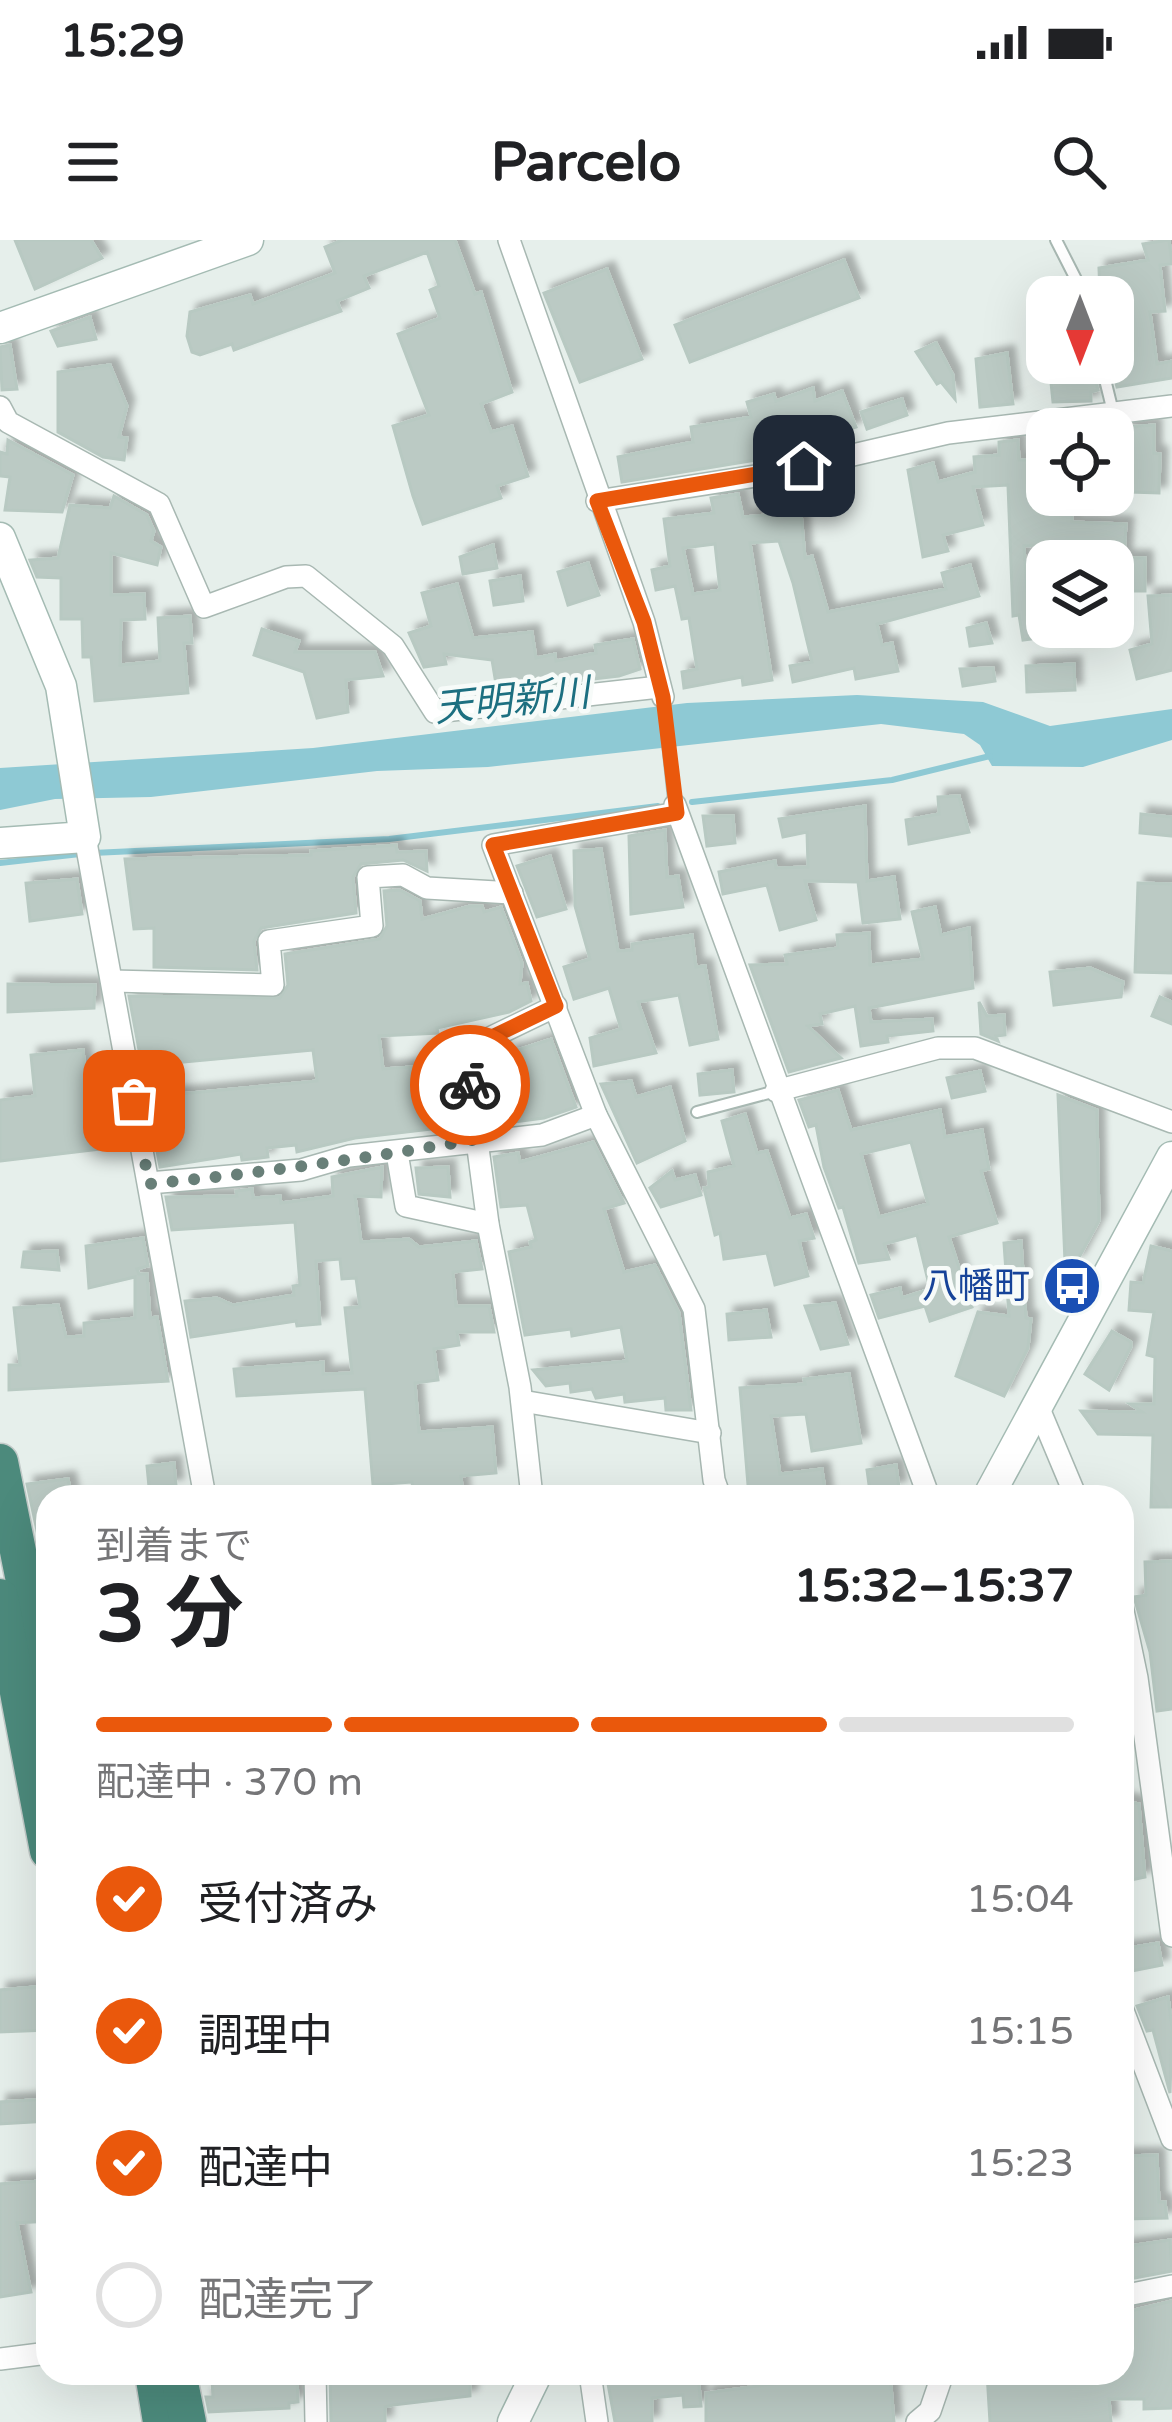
<!DOCTYPE html>
<html lang="ja">
<meta charset="utf-8">
<style>
:root{--surface:#fff;--page:#f6f6f6;--text:#202124;--muted:#757577;--line:#e0e0e0;--accent:#ea580c}
body{margin:0;font-family:"Varela Round","Noto Sans JP",sans-serif;background:var(--page);color:var(--text);height:100vh;display:flex;flex-direction:column;font-size:45px;white-space:nowrap}
*{box-sizing:border-box;margin:0}
p{font-size:39px;color:var(--muted)}
.icon{flex:none;width:66px;height:66px;fill:none;stroke:currentColor;stroke-width:2;stroke-linecap:round;stroke-linejoin:round}
.map{position:relative;flex:1;overflow:hidden}
.side{position:absolute;left:36px;top:1245px;width:1098px;height:900px;display:flex;flex-direction:column;background:var(--surface);border-radius:36px;box-shadow:0 12px 48px #0002}
.side>*{flex:none}
.needle{width:78px;rotate:180deg}
.controls{position:absolute;left:1026px;top:36px;display:grid;gap:24px}
.controls a{display:grid;place-items:center;width:108px;height:108px;border-radius:24px;background:var(--surface);box-shadow:0 12px 48px #0002;font-size:60px}
.pin{position:absolute;display:grid;place-items:center;width:102px;height:102px;color:#fff;margin:-51px;border-radius:24px;box-shadow:0 6px 18px #0006}
.courier{position:absolute;display:grid;place-items:center;width:120px;height:120px;margin:-60px;border:9px solid #ea580c;border-radius:50%;background:#fff;color:#222;box-shadow:0 3px 15px #0007}
.headline em{font-style:normal;font-weight:700}
.headline div{display:flex;flex-direction:column-reverse}
.headline{display:flex;align-items:center;justify-content:space-between;height:204px;padding:0 60px}
h1{font-size:78px;font-weight:700;line-height:90px}
.bar{display:grid;grid-template-columns:repeat(4,1fr);gap:18px 12px;align-content:center;height:144px;padding:0 60px}
.bar i{height:15px;border-radius:9px;background:var(--line)}
.bar .selected{background:var(--accent)}
.bar p{grid-column:span 4}
ol{padding:0 60px;list-style:none}
li{display:flex;align-items:center;gap:36px;height:132px}
li p{margin-inline-start:auto}
li .icon{padding:12px;border-radius:50%;background:var(--accent);color:#fff;stroke-width:4}
li:last-child{color:var(--muted)}
li i{width:66px;height:66px;border:6px solid var(--line);border-radius:50%}
.status{display:flex;justify-content:space-between;align-items:center;height:84px;padding:0 60px;background:var(--surface);direction:ltr}
.status svg{height:33px;fill:currentColor}
header{display:flex;justify-content:space-between;align-items:center;height:156px;padding:0 60px;background:var(--surface);font-size:54px;font-weight:700}
.map>svg:first-child{display:block}
.water{fill:#8ec9d4}
.lines{fill:none;stroke-linecap:round;stroke-linejoin:round}
.stream{stroke:#8ec9d4;stroke-width:6}
.building{fill:#bbcac4;stroke:#b8c9c2;stroke-width:3;fill-rule:evenodd;filter:url(#shadow)}
.service-casing{stroke:#a8b8b2;stroke-width:14}
.minor-casing{stroke:#a8b8b2;stroke-width:24}
.secondary-casing{stroke:#a4bbb3;stroke-width:33}
.trunk-casing{stroke:#c2cac8;stroke-width:39}
.service{stroke:#fff;stroke-width:10}
.minor{stroke:#fff;stroke-width:21}
.secondary{stroke:#fff;stroke-width:30}
.trunk{stroke:#4c8a7c;stroke-width:36}
.done{stroke:#687f78;stroke-width:12;stroke-dasharray:0 21.6}
.route{stroke:#ea580c;stroke-width:15}
.labels{text-anchor:middle;dominant-baseline:central;stroke-width:9;stroke-linejoin:round;paint-order:stroke}
.transit-label{font-size:36px;fill:#164399;stroke:#f7fbf9;text-anchor:end}
.water-label{font-size:39px;font-style:italic;fill:#1c6f80;stroke:#f7fbf9}
</style>
<div class="status"><b>15:29</b><svg viewBox="0 0 49 12"><path d="M0 12V9h3v3zM5 12V6h3v6zM10 12V3h3v9zM15 12V0h3v12zM26 1h20v11H26zM47 4h2v5h-2z"/></svg></div>
<header><svg class="icon" aria-label="menu" viewBox="0 0 24 24"><path d="M4 6h16M4 12h16M4 18h16"/></svg>Parcelo<svg class="icon" aria-label="search" viewBox="0 0 24 24"><circle cx="10" cy="10" r="6"/><path d="M15 15l6 6"/></svg></header>
<div class="map">
<svg width="1172" height="2182" viewBox="0 0 1172 2182">
<defs>
<filter id="shadow"><feDropShadow dx="7" dy="-7" stdDeviation="3" flood-color="#0004"/></filter>
</defs>
<rect width="100%" height="100%" fill="#e6efeb"/>
<path class="water" d="M857,455L983,462L1050,486L1172,469V500L1083,527L992,526L980,505L964,494L881,484L488,527L377,531L151,557L55,559L0,570V528L313,508L687,463Z"/>
<g class="lines">
<g class="stream">
<path d="M692,562L892,540L990,516"/>
<path d="M93,613L389,599L658,566"/>
<path d="M0,623L80,614"/>
</g>
</g>
<g class="building">
<path d="M15,0H91L102,18L35,49Z"/>
<path d="M342,0H455L475,54L481,52L512,152L481,164L491,192L512,186L528,236L497,246L501,258L423,284L413,256L393,186L429,175L398,94L440,78L430,50L439,46L427,12L364,36L369,48L337,61L341,71L234,110L232,104L200,115L192,112L187,96L190,72L250,55L253,64L335,33L325,7Z"/>
<path d="M1169,0L1172,24L1160,25L1165,71L1150,72L1157,124L1172,121V138L1117,147L1111,123L1117,121L1113,55L1100,57L1099,28L1148,20L1143,4Z"/>
<path d="M844,20L859,58L690,122L675,85Z"/>
<path d="M607,29L642,119L580,142L544,53Z"/>
<path d="M90,77L96,99L58,106L51,91Z"/>
<path d="M936,103L953,135L955,159L941,142L937,144L916,112Z"/>
<path d="M10,105L17,149L2,150L0,107Z"/>
<path d="M1007,113L1013,164L980,167L976,119Z"/>
<path d="M110,125L127,166L119,197L127,198L124,220L103,217L58,192V132Z"/>
<path d="M1092,126L1098,150L1091,152V161L1053,162L1050,133Z"/>
<path d="M813,148L815,161L842,151L856,187L790,208L792,214L622,242L618,217L693,202L691,187L751,177L747,162L774,154L776,161Z"/>
<path d="M902,159L907,175L867,189L861,172Z"/>
<path d="M1154,185V213L1160,214L1159,253L1130,252L1132,209L1125,210V187Z"/>
<path d="M8,200L73,235L62,272L5,270L10,237L0,236V212L7,214Z"/>
<path d="M1018,200L1019,220H1038L1040,255H1071L1072,282L1126,284L1124,318H1145V351H1113V321L1086,319V302L1024,306L1028,366L1047,364V397L1023,400L1019,375L1013,376L1008,245L973,247L983,285L943,295L948,311L923,317L908,230L933,223L938,242L975,232L974,217L999,215V202Z"/>
<path d="M738,254L743,277L801,272L805,318L812,316L828,372L946,349L942,333L970,325L979,356L877,384L882,405L892,403L898,431L856,439L854,428L793,442L790,426L812,422L793,343L779,301L750,303L772,440L743,445L742,437L684,448L682,432L697,429L689,378L682,379L675,346L656,350L652,330L670,326L664,279L714,273L711,258ZM715,304L720,350L693,354L683,308Z"/>
<path d="M114,256L147,275L154,291L151,301L161,307L157,325L111,313V355L144,354L145,379L121,380L120,425L160,421L158,378L190,376L192,403H184L188,453L95,461L91,417H83L82,379H61V338L37,337L30,320L58,318L70,265L110,268Z"/>
<path d="M493,305L497,328L463,334L460,317Z"/>
<path d="M588,323L599,355L568,365L558,332Z"/>
<path d="M520,336L523,361L494,365L490,341Z"/>
<path d="M457,344L473,398L532,392L536,418L555,414L556,421L596,413L595,405L633,399L640,429L619,436L497,450L492,420L444,414L446,424L424,427L409,393L431,386L422,353Z"/>
<path d="M1172,355V430L1137,439L1130,410L1152,404L1148,356Z"/>
<path d="M986,383L992,403L970,406L967,388Z"/>
<path d="M262,389L299,401L295,412H375L383,436L346,440L348,472L317,478L304,432L254,415Z"/>
<path d="M1074,424L1075,450L1027,452L1026,426Z"/>
<path d="M993,428L995,441L963,446L960,429Z"/>
<path d="M959,556L969,592L909,604L906,580L939,574L938,557Z"/>
<path d="M865,566L867,641L894,637L900,679L863,683L858,642L805,641L816,680L780,690L767,645L723,654L719,632L775,621L776,628L808,627L807,592L783,597L779,579Z"/>
<path d="M1141,574L1172,577V596L1140,593Z"/>
<path d="M703,576H733L735,603L707,606Z"/>
<path d="M665,590L667,637L678,636L683,667L631,674L629,596Z"/>
<path d="M396,605L397,612L426,611L427,631L403,620L361,624L353,637L356,673L261,688L254,701L257,730L154,727V688L134,689L125,619L311,615V611Z"/>
<path d="M601,609L618,711L632,710V704L692,695L696,727L705,726L718,799L690,805L679,755L638,762L656,813L594,826L590,798L621,789L609,748L574,759L564,727L590,719L575,666L574,611Z"/>
<path d="M550,616L566,669L537,677L517,626Z"/>
<path d="M77,639L82,674L30,681L26,643Z"/>
<path d="M1138,643L1172,644V733L1135,732Z"/>
<path d="M400,650L420,661L422,679L470,666H482L484,672L501,667L522,723L520,744L527,743L531,761L509,772L437,788L438,793L379,796L383,829L452,824L456,853L445,854L449,887L355,898L297,912L296,905L267,908L268,917L260,918L242,920L241,914L160,927L147,857L317,841L313,810L142,826L129,756L280,758L288,745L285,714L380,699L387,686L384,651Z"/>
<path d="M935,667L941,695L969,688L973,748L869,768L871,782L932,779L933,791L887,796L888,802L861,806L855,766L820,774L822,784L808,786L841,818L789,832L750,725L787,724L785,715L838,708L837,695L869,693L870,725L923,719L912,672Z"/>
<path d="M1090,728L1123,742L1121,757L1054,765L1050,732Z"/>
<path d="M8,744L95,745L94,768L8,772Z"/>
<path d="M1160,757L1172,762V784L1152,776Z"/>
<path d="M979,762L987,776L1004,775L1005,795L996,796L998,801L981,794Z"/>
<path d="M551,799L576,867L544,878L490,885L482,821L512,818L511,812Z"/>
<path d="M83,810L87,850L115,847L126,906L0,921V860L35,856L31,815Z"/>
<path d="M732,830L734,852L700,855L698,834Z"/>
<path d="M980,831L985,851L952,858L947,838Z"/>
<path d="M631,841L636,857L670,847L685,901L637,923L601,844Z"/>
<path d="M838,850L851,890L940,870L945,897L982,890L989,929L981,931L997,983L949,997L972,1067L930,1081L925,1066L879,1078L871,1055L900,1048L902,1058L930,1049L917,995L884,1004L889,1019L859,1023L843,967L839,968L824,927L816,885L809,887L799,860ZM911,902L928,964L879,977L861,914Z"/>
<path d="M1058,855L1097,870L1099,981L1077,1021L1065,1022Z"/>
<path d="M745,874L757,913L767,911L790,978L806,974L814,998L799,1001L808,1036L775,1045L767,1013L724,1019L720,993L715,995L704,948L709,947L708,932L734,926L722,881Z"/>
<path d="M593,902L624,963L604,969L624,1032L655,1025L679,1073L691,1170H666L665,1158L625,1162L624,1154L596,1158L592,1149L571,1152L570,1143L546,1146L533,1130L627,1121L621,1087L572,1096L571,1089L525,1095L509,1012L531,1007L530,1002L536,1000L527,965L501,967L494,917L518,913L520,922Z"/>
<path d="M382,927L381,957L355,956L361,1002L409,999L419,1007L476,1001L482,1029L453,1032L456,1066H489L494,1092H457L459,1105L434,1109L438,1140L415,1143L419,1192L492,1187L496,1233L461,1236L463,1257H414L412,1242L373,1245L365,1149L237,1156L234,1129L323,1122V1134L352,1133L345,1068L360,1067L356,1038L342,1039L340,1019L316,1021L320,1084L297,1086L296,1081L191,1097L185,1061L217,1058L233,1065L294,1055L293,1046L300,1045L295,982L172,990L166,957L237,956L236,951L252,949L253,958L280,956L281,963L333,956L332,937Z"/>
<path d="M448,927L450,957L419,954L416,928Z"/>
<path d="M672,931L675,940L695,935L701,955L661,967L650,948Z"/>
<path d="M143,998L148,1026L137,1029L139,1034H147L150,1078L157,1077L168,1141L9,1150V1125H20L14,1068L58,1065L66,1097L84,1096V1083L135,1078V1037L89,1048L86,1006Z"/>
<path d="M1021,1001L1026,1078L1031,1079L1028,1108L1004,1156L956,1136L978,1072L1009,1076L1004,1003Z"/>
<path d="M1151,1006L1172,1011V1267H1151L1153,1195L1098,1194L1081,1171L1142,1172L1130,1164H1154L1155,1117L1147,1115L1154,1072L1129,1070L1131,1042L1143,1043Z"/>
<path d="M57,1011L59,1030L22,1027L24,1012Z"/>
<path d="M835,1063L848,1104L821,1109L805,1066Z"/>
<path d="M766,1070L771,1097L729,1100L727,1074Z"/>
<path d="M1112,1091L1131,1102V1107L1109,1150L1085,1134Z"/>
<path d="M849,1134L861,1203L812,1211L806,1174L771,1176L780,1234L822,1229L826,1257H749L740,1148L805,1144L804,1139Z"/>
<path d="M174,1223L176,1245L149,1247L147,1226Z"/>
<path d="M896,1225L899,1247L870,1252L867,1230Z"/>
<path d="M68,1239L72,1257H48V1314H42L27,1244Z"/>
<path d="M1172,1321V1469L1157,1471L1150,1412L1134,1357L1146,1355L1145,1322Z"/>
<path d="M1122,1560L1139,1564L1145,1637L1122,1642Z"/>
<path d="M1158,1703L1162,1725L1122,1733V1709Z"/>
<path d="M48,1746V1790L0,1792V1750Z"/>
<path d="M1168,1757L1172,1787L1170,1853L1153,1790L1147,1791L1137,1766Z"/>
<path d="M48,1859V1881L0,1884V1862Z"/>
<path d="M1157,1915L1159,1962H1165L1167,1978L1125,1979L1123,1916Z"/>
<path d="M39,1941L40,1950L48,1949V1981L17,1983L31,2052L0,2057V1944Z"/>
<path d="M1170,2000L1172,2031L1124,2040L1122,2007Z"/>
<path d="M1172,2061V2168L1144,2169V2159H1109L1111,2182H990L987,2133H1122V2073Z"/>
<path d="M330,2133H470V2156L393,2165L385,2167V2182H331Z"/>
<path d="M606,2133H698L701,2166L684,2167L683,2155L652,2158V2182H615Z"/>
<path d="M807,2133H890L894,2182H706V2153L794,2141L793,2135Z"/>
<path d="M297,2136L298,2162L289,2163V2168L209,2172L206,2157H213L212,2140Z"/>
</g>
<g class="lines">
<defs>
<g id="service">
<path d="M1056,0L1085,57"/>
<path d="M1101,123L1113,172"/>
<path d="M663,457L674,559"/>
<path d="M697,872L776,851"/>
</g>
<g id="minor">
<path d="M509,0L644,382L663,457"/>
<path d="M0,167L8,182L159,264L204,367L286,337L306,336L393,406L435,472L659,447"/>
<path d="M597,261L775,233L948,193L1172,166"/>
<path d="M675,565L929,1257"/>
<path d="M677,573L493,605L596,875L694,1069L714,1240L720,1257"/>
<path d="M85,597L205,1257"/>
<path d="M112,741L273,745L269,701L372,686L368,637L403,635L427,648L512,653"/>
<path d="M776,851L938,808H975L1172,882"/>
<path d="M397,913L406,966L488,984"/>
<path d="M149,943L301,930L349,916L542,895L596,875"/>
<path d="M522,1161L710,1193"/>
<path d="M1037,1164L1076,1257"/>
<path d="M532,1257L520,1147L488,984L465,810L556,766"/>
<path d="M1122,1366L1137,1438L1172,1696"/>
<path d="M1122,1768L1172,1899"/>
<path d="M1122,2056L1172,2046"/>
<path d="M0,2119L48,2113"/>
<path d="M315,2133L316,2182"/>
<path d="M590,2133L597,2182"/>
<path d="M917,2182L930,2171L943,2133"/>
</g>
<g id="secondary">
<path d="M0,88L248,0"/>
<path d="M0,298L61,446L85,597L0,603"/>
<path d="M988,1257L1172,917"/>
<path d="M513,2182L537,2133"/>
</g>
<g id="trunk">
<path d="M0,1222L48,1460"/>
<path d="M0,1357L48,1611"/>
<path d="M153,2133L161,2182"/>
<path d="M178,2133L188,2182"/>
</g>
</defs>
<use href="#service" class="service-casing"/>
<use href="#minor" class="minor-casing"/>
<use href="#secondary" class="secondary-casing"/>
<use href="#trunk" class="trunk-casing"/>
<use href="#service" class="service"/>
<use href="#minor" class="minor"/>
<use href="#secondary" class="secondary"/>
<use href="#trunk" class="trunk"/>
</g>
<g class="lines">
<path class="done" d="M134,861L149,944C260,933 369,918 478,899L470,845"/>
<path class="route" d="M470,845L465,810L556,766L493,605L677,573L663,457L644,382L597,261L804,226"/>
</g>
<defs>
<symbol id="bus-disc" viewBox="-11 -11 22 22"><circle r="9.5" fill="#1a4fb4" stroke="#f7fbf9"/><path d="M-5-6H5V4H4V6H2V4H-2V6H-4V4H-5ZM-3.5-4V0h7V-4ZM-3.5 1.2v1.5H-2V1.2ZM2 1.2v1.5H3.5V1.2Z" fill="#fff"/></symbol>
</defs>
<g fill-rule="evenodd">
<use href="#bus-disc" x="1039" y="1013" width="66" height="66"/>
</g>
<g class="labels">
<g class="transit-label">
<text x="1030" y="1046">八幡町</text>
</g>
<g class="water-label">
<text transform="translate(512 461) rotate(-6)">天明新川</text>
</g>
</g>
</svg>
<div class="controls">
<a><svg class="needle" viewBox="-14 -14 28 28"><path d="M0-13l5 13h-10z" fill="#e53935"/><path d="M0 13l5-13h-10z" fill="#757577"/></svg></a>
<a><svg class="icon" aria-label="locate" viewBox="0 0 24 24"><circle cx="12" cy="12" r="6"/><path d="M12 2v4M12 18v4M2 12h4M18 12h4"/></svg></a>
<a><svg class="icon" aria-label="layers" viewBox="0 0 24 24"><path d="M12 4l9 5-9 5-9-5zM3 14l9 5 9-5"/></svg></a>
</div>
<div class="pin" style="left:134px;top:861px;background:#ea580c"><svg class="icon" aria-label="bag" viewBox="0 0 24 24"><path d="M5 8h14l-1 12H6zM9 8a3 3 0 0 1 6 0"/></svg></div>
<div class="pin" style="left:804px;top:226px;background:#1f2937"><svg class="icon" aria-label="home" viewBox="0 0 24 24"><path d="M3 11l9-7 9 7M6 9v11h12V9"/></svg></div>
<div class="courier" style="left:470px;top:845px"><svg class="icon" aria-label="bike" viewBox="0 0 24 24"><circle cx="6" cy="16" r="4"/><circle cx="18" cy="16" r="4"/><path d="M6 16l4-8h5l3 8M10 8l3 8H6M13 5h3"/></svg></div>
<section class="side">
<div class="headline"><div><h1>3 分</h1><p>到着まで</p></div><em>15:32–15:37</em></div>
<div class="bar"><i class="selected"></i><i class="selected"></i><i class="selected"></i><i></i><p>配達中 · 370 m</p></div>
<ol>
<li><svg class="icon" aria-label="check" viewBox="0 0 24 24"><path d="M5 12l5 5 9-10"/></svg>受付済み<p>15:04</p></li>
<li><svg class="icon" aria-label="check" viewBox="0 0 24 24"><path d="M5 12l5 5 9-10"/></svg>調理中<p>15:15</p></li>
<li><svg class="icon" aria-label="check" viewBox="0 0 24 24"><path d="M5 12l5 5 9-10"/></svg>配達中<p>15:23</p></li>
<li><i></i>配達完了</li>
</ol>
</section>
</div>
